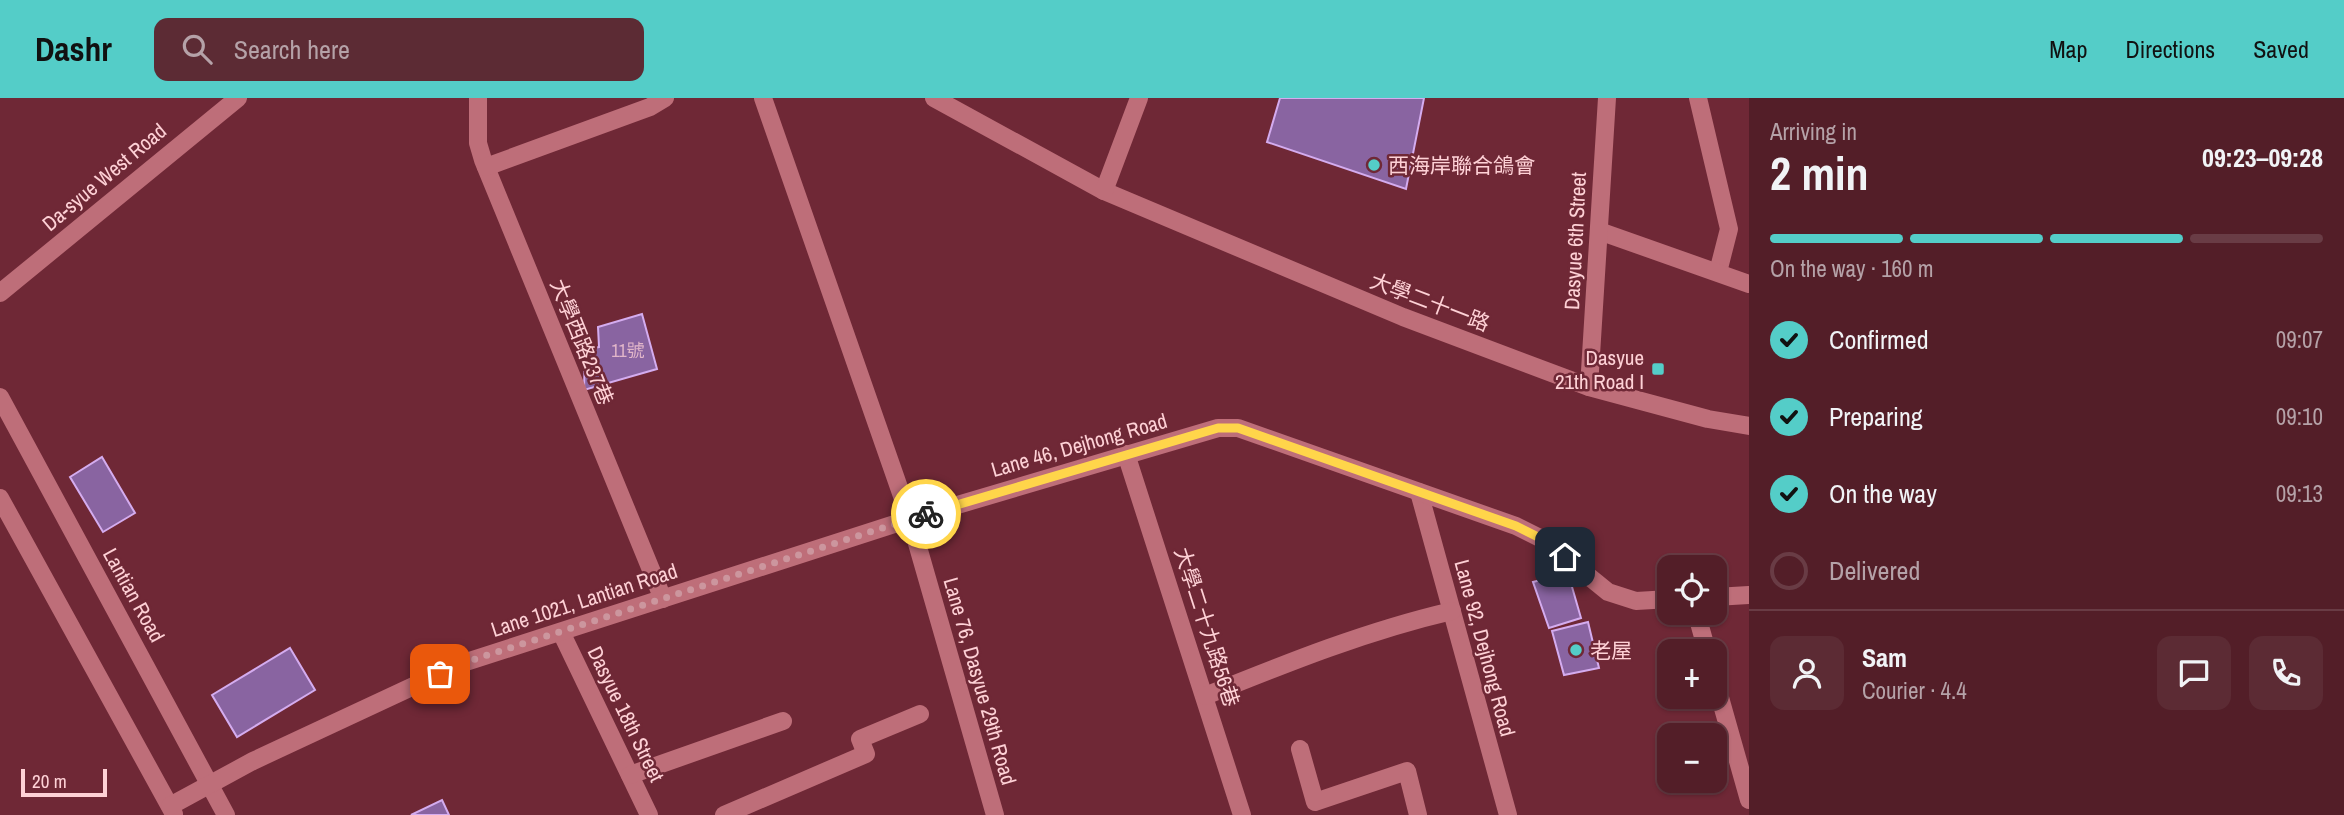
<!DOCTYPE html>
<meta charset="utf-8">
<style>
:root{--surface:#531e28;--page:#5c2b34;--text:#f1f3f6;--muted:#b5a2a8;--line:#693c45;--accent:#54cdc8}
body{margin:0;font-family:"Archivo Narrow","Noto Sans TC",sans-serif;background:var(--page);color:var(--text);height:100vh;display:flex;flex-direction:column;font-size:26px;white-space:nowrap}
*{box-sizing:border-box;margin:0}
p{font-size:23px;color:var(--muted)}
.icon{flex:none;width:38px;height:38px;fill:none;stroke:currentColor;stroke-width:2;stroke-linecap:round;stroke-linejoin:round}
.map{position:relative;flex:1;overflow:hidden}
.panel{display:flex;flex-direction:column;background:var(--surface);width:595px}
.panel>*{flex:none}
.buttons{position:absolute;left:1657px;top:457px;display:grid;gap:14px}
.buttons a{display:grid;place-items:center;width:70px;height:70px;border-radius:14px;background:var(--surface);box-shadow:0 2px 5px #0004,0 0 0 2px var(--line);font-size:35px}
.scale{position:absolute;left:21px;bottom:18px;width:86px;box-sizing:border-box;padding-left:7px;border:4px solid #fed1d6;border-top:0;font-size:19px;line-height:24px;white-space:nowrap;color:#fed1d6;-webkit-text-stroke:5px #6f2836;paint-order:stroke}
.pin{position:absolute;display:grid;place-items:center;width:60px;height:60px;color:#fff;margin:-30px;border-radius:14px;box-shadow:0 4px 10px #0006}
.courier{position:absolute;display:grid;place-items:center;width:70px;height:70px;margin:-35px;border:5px solid #ffd54a;border-radius:50%;background:#fff;color:#222;box-shadow:0 2px 9px #0007}
.overview em{font-style:normal;font-weight:800}
.overview div{display:flex;flex-direction:column-reverse}
.overview{display:flex;align-items:center;justify-content:space-between;height:119px;padding:0 21px}
h1{font-size:46px;font-weight:800;line-height:52px}
.bar{display:grid;grid-template-columns:repeat(4,1fr);gap:10px 7px;align-content:center;height:84px;padding:0 21px}
.bar i{height:9px;border-radius:5px;background:var(--line)}
.bar .selected{background:var(--accent)}
.bar p{grid-column:span 4}
.line{display:flex;align-items:center;gap:18px;padding:0 21px;border-top:2px solid var(--line)}
.line div{flex:1}
.round{display:grid;place-items:center;flex:none;width:74px;height:74px;border-radius:14px;background:var(--page)}
ol{padding:0 21px;list-style:none}
li{display:flex;align-items:center;gap:21px;height:77px}
li p{margin-inline-start:auto}
li .icon{padding:7px;border-radius:50%;background:var(--accent);color:#111;stroke-width:4}
li:last-child{color:var(--muted)}
li i{width:38px;height:38px;border:4px solid var(--line);border-radius:50%}
header{display:flex;align-items:center;gap:42px;box-sizing:border-box;height:98px;padding:0 35px;background:var(--accent);color:#111}
header strong{font-size:33px}
nav{display:flex;gap:38px;margin-inline-start:auto;font-size:24px}
.search{width:490px;height:63px;background:var(--page);display:flex;align-items:center;gap:18px;box-sizing:border-box;padding:0 24px;border-radius:14px;color:var(--muted);font-size:26px}
main{display:flex;flex:1;min-height:0}
.map>svg:first-child{display:block}
.building{fill:#8964a1;stroke:#d4acef;stroke-width:2}
.lines{fill:none;stroke-linecap:round;stroke-linejoin:round}
.minor{stroke:#be6e79;stroke-width:18}
.done{stroke:#cc969e;stroke-width:7;stroke-dasharray:0 12.6}
.route{stroke:#ffd54a;stroke-width:9}
.poi-dot{fill:#54cdc8;stroke:#6f2836;stroke-width:2.5}
.labels{text-anchor:middle;dominant-baseline:central;stroke-width:5;stroke-linejoin:round;paint-order:stroke}
.number-label{font-size:18px;fill:#e1b6c9}
.poi-label{font-size:21px;fill:#fed1d6;stroke:#6f2836;text-anchor:start}
.street-label{font-size:21px;fill:#fed1d6;stroke:#6f2836}
</style>
<header>
<strong>Dashr</strong>
<div class="search"><svg class="icon" aria-label="search" viewBox="0 0 24 24"><circle cx="10" cy="10" r="6"/><path d="M15 15l6 6"/></svg>Search here</div>
<nav><a>Map</a><a>Directions</a><a>Saved</a></nav>
</header>
<main>
<div class="map">
<svg width="1749" height="717" viewBox="0 0 1749 717">
<rect width="100%" height="100%" fill="#6f2836"/>
<g class="building">
<path d="M1280,0H1424L1406,91L1267,44Z"/>
<path d="M642,216L657,271L584,292L585,253L599,249L598,229Z"/>
<path d="M102,359L135,415L103,434L70,379Z"/>
<path d="M1568,475L1581,520L1549,530L1533,484Z"/>
<path d="M1588,524L1599,570L1564,577L1552,533Z"/>
<path d="M290,550L315,592L237,639L212,597Z"/>
<path d="M442,702L449,717H411Z"/>
</g>
<g class="lines">
<g class="minor">
<path d="M478,0V45L483,62L663,501"/>
<path d="M763,0L910,421L995,717"/>
<path d="M934,0L1104,93L1403,219L1589,289L1708,321L1749,328"/>
<path d="M1698,0L1729,131L1718,174"/>
<path d="M486,69L650,9L665,0"/>
<path d="M1104,93L1139,0"/>
<path d="M1599,133L1749,186"/>
<path d="M0,195L238,0"/>
<path d="M1589,289L1607,0"/>
<path d="M0,299L226,717"/>
<path d="M1126,356L1242,717"/>
<path d="M1419,394L1508,717"/>
<path d="M0,400L174,716"/>
<path d="M1715,499L1749,497"/>
<path d="M1696,514L1707,553"/>
<path d="M561,534L649,717"/>
<path d="M1715,582L1749,702"/>
<path d="M1205,598C1287,565 1366,533 1452,513"/>
<path d="M1300,651L1315,704L1407,673L1418,717"/>
<path d="M630,677L783,623"/>
<path d="M170,708L253,663L463,565L910,421L1218,330H1238L1516,428L1544,442L1608,494L1636,503L1670,501"/>
<path d="M724,717L866,656L860,641L920,616"/>
</g>
</g>
<g class="lines">
<path class="done" d="M440,576L463,565L926,416"/>
<path class="route" d="M926,416L1218,330H1238L1516,428L1544,442L1565,459"/>
</g>
<g class="poi-dot">
<circle cx="1374" cy="67" r="7"/>
<rect x="1651" y="264" width="14" height="14" rx="3.5"/>
<circle cx="1576" cy="552" r="7"/>
</g>
<g class="labels">
<g class="number-label">
<text x="628" y="252">11號</text>
</g>
<g class="poi-label">
<text x="1388" y="67">西海岸聯合鴿會</text>
<text x="1644" y="259" text-anchor="end">Dasyue<tspan x="1644" dy="24">21th Road I</tspan></text>
<text x="1590" y="552">老屋</text>
</g>
<g class="street-label">
<text transform="translate(104 79) rotate(-40)">Da-syue West Road</text>
<text transform="translate(1575 143) rotate(-87)">Dasyue 6th Street</text>
<text transform="translate(1430 204) rotate(21)">大學二十一路</text>
<text transform="translate(582 244) rotate(68)">大學西路237巷</text>
<text transform="translate(1079 347) rotate(-16)">Lane 46, Dejhong Road</text>
<text transform="translate(134 497) rotate(61)">Lantian Road</text>
<text transform="translate(584 502) rotate(-18)">Lane 1021, Lantian Road</text>
<text transform="translate(1207 529) rotate(72)">大學二十九路56巷</text>
<text transform="translate(1485 550) rotate(75)">Lane 92, Dejhong Road</text>
<text transform="translate(980 583) rotate(74)">Lane 76, Dasyue 29th Road</text>
<text transform="translate(626 616) rotate(64)">Dasyue 18th Street</text>
</g>
</g>
</svg>
<div class="buttons">
<a><svg class="icon" aria-label="locate" viewBox="0 0 24 24"><circle cx="12" cy="12" r="6"/><path d="M12 2v4M12 18v4M2 12h4M18 12h4"/></svg></a>
<a>+</a>
<a>−</a>
</div>
<div class="scale">20 m</div>
<div class="pin" style="left:440px;top:576px;background:#ea580c"><svg class="icon" aria-label="bag" viewBox="0 0 24 24"><path d="M5 8h14l-1 12H6zM9 8a3 3 0 0 1 6 0"/></svg></div>
<div class="pin" style="left:1565px;top:459px;background:#1f2937"><svg class="icon" aria-label="home" viewBox="0 0 24 24"><path d="M3 11l9-7 9 7M6 9v11h12V9"/></svg></div>
<div class="courier" style="left:926px;top:416px"><svg class="icon" aria-label="bike" viewBox="0 0 24 24"><circle cx="6" cy="16" r="4"/><circle cx="18" cy="16" r="4"/><path d="M6 16l4-8h5l3 8M10 8l3 8H6M13 5h3"/></svg></div>
</div>
<section class="panel">
<div class="overview"><div><h1>2 min</h1><p>Arriving in</p></div><em>09:23–09:28</em></div>
<div class="bar"><i class="selected"></i><i class="selected"></i><i class="selected"></i><i></i><p>On the way · 160 m</p></div>
<ol>
<li><svg class="icon" aria-label="check" viewBox="0 0 24 24"><path d="M5 12l5 5 9-10"/></svg>Confirmed<p>09:07</p></li>
<li><svg class="icon" aria-label="check" viewBox="0 0 24 24"><path d="M5 12l5 5 9-10"/></svg>Preparing<p>09:10</p></li>
<li><svg class="icon" aria-label="check" viewBox="0 0 24 24"><path d="M5 12l5 5 9-10"/></svg>On the way<p>09:13</p></li>
<li><i></i>Delivered</li>
</ol>
<div class="line" style="height:126px"><a class="round"><svg class="icon" aria-label="person" viewBox="0 0 24 24"><circle cx="12" cy="8" r="4"/><path d="M4 21q1-7 8-7t8 7"/></svg></a><div><b>Sam</b><p>Courier · 4.4</p></div><a class="round"><svg class="icon" aria-label="chat" viewBox="0 0 24 24"><path d="M4 5h16v11H9l-5 4z"/></svg></a><a class="round"><svg class="icon" aria-label="phone" viewBox="0 0 24 24"><path d="M5 4h4l2 5-3 2q2 4 5 5l2-3 5 2v4C11 20 4 13 5 4z"/></svg></a></div>
</section>
</main>
